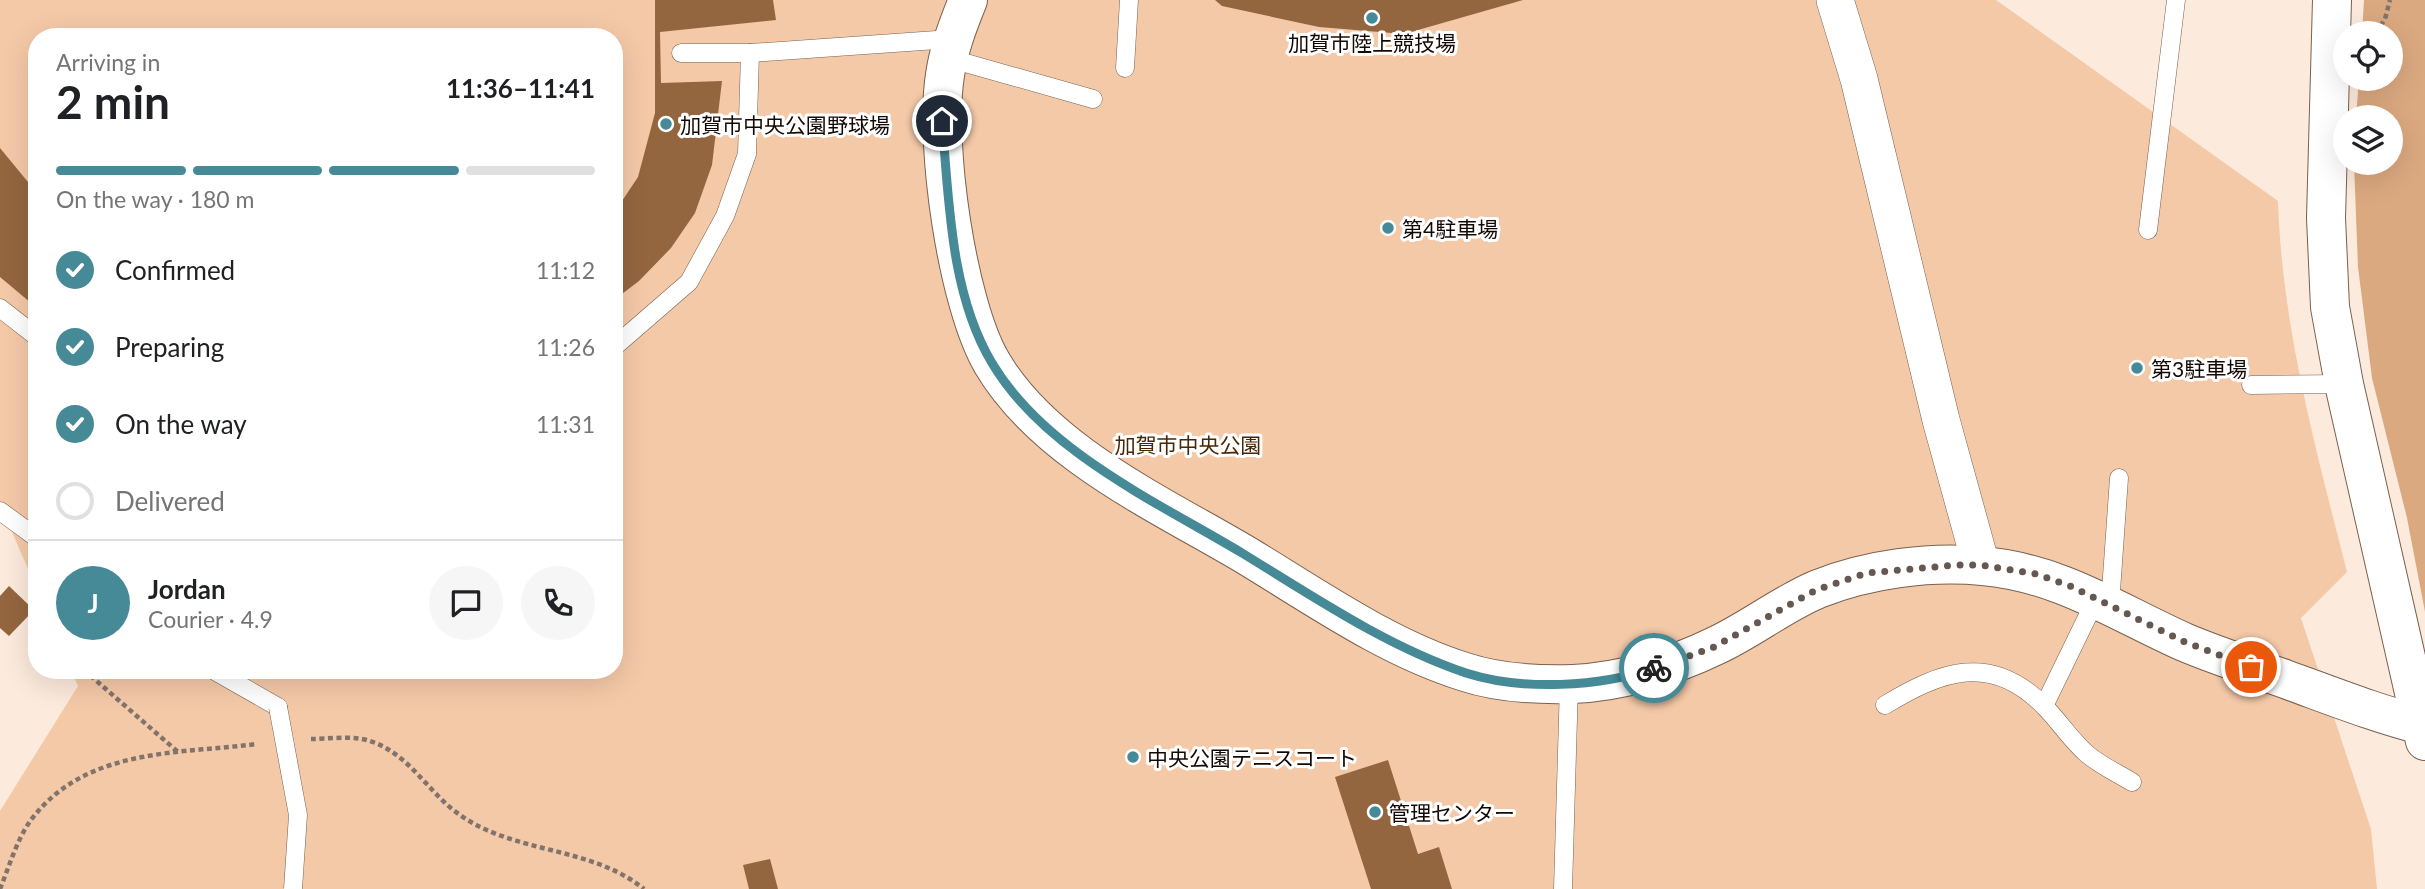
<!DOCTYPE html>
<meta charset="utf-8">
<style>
:root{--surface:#fff;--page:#f6f6f6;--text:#202124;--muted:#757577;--line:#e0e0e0;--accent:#458a96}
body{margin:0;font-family:Lato,"Noto Sans JP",sans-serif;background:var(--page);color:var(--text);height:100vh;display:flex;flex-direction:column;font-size:26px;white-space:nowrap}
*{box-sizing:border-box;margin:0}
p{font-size:23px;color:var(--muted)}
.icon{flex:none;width:38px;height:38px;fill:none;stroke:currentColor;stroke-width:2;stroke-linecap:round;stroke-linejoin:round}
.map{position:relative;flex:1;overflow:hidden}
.panel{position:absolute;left:28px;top:28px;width:595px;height:651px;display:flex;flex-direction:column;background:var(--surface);border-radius:28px;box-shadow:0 7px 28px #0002}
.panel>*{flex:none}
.tools{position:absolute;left:2333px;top:21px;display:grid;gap:14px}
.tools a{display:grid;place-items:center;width:70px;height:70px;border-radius:50%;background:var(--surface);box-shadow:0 7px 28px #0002;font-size:35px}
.pin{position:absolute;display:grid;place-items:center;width:60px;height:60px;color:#fff;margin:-30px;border:4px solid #fff;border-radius:50%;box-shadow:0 2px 7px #0007}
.courier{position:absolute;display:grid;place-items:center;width:70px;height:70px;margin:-35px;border:5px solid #458a96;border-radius:50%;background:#fff;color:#222;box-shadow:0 2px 9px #0007}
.overview em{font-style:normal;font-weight:700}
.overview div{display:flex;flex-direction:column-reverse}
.overview{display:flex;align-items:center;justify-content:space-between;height:119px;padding:0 28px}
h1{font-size:46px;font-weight:700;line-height:52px}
.bar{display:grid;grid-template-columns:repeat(4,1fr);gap:10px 7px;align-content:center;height:84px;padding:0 28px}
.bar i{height:9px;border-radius:5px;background:var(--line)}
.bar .current{background:var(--accent)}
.bar p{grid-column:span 4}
.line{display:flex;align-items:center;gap:18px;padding:0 28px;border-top:2px solid var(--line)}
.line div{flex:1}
.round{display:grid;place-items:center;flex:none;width:74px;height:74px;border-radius:37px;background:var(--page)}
ol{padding:0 28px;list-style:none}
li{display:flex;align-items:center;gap:21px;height:77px}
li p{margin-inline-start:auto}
li .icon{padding:7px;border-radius:50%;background:var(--accent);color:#fff;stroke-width:4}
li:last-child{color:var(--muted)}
li i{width:38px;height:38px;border:4px solid var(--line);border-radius:50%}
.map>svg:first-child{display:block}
.green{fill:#f4c9a8}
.forest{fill:#dba980}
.building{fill:#94663f}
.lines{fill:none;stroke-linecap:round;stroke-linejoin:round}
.lane-casing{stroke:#7a614d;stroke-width:19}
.street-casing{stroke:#7a614d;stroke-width:38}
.secondary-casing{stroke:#7a614d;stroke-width:40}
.path{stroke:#82746b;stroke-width:4.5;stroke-dasharray:5 3.5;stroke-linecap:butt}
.lane{stroke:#fff;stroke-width:18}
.street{stroke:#fff;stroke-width:37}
.secondary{stroke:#fff;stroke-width:38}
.lane-bridge-casing{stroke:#7a614d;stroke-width:19;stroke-linecap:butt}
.lane-bridge{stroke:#fff;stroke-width:18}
.done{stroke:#655850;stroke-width:7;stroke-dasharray:0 12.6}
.route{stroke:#458a96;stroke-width:9}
.poi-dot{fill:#458a96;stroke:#fff;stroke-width:2.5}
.labels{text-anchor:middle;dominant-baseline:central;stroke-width:6;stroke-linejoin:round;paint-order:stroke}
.poi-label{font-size:21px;fill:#130904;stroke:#fff;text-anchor:start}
.park-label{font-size:21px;fill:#482706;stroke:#fff}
</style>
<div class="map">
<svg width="2425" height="889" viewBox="0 0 2425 889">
<rect width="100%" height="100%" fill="#fceadc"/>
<path class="green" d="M0,0H1996L2278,201C2282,328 2316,449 2347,572L2301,618L2371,829L2377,889H0V811L78,686L71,670H614V37H37V590L0,504Z"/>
<path class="forest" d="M2364,0H2425V612L2407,518L2372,378L2358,267L2354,163H2390V117H2356L2359,79H2390V33H2362Z"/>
<g class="building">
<path d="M655,0H773L776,20L660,32L661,83L722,81L712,165L695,213L671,248L639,281L614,300V213L638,177L655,113Z"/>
<path d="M1215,0H1523L1404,34L1319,27L1222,6Z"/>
<path d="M0,148L37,193V308L0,277Z"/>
<path d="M9,586L34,610L9,636L0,628V596Z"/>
<path d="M1388,760L1418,854L1439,847L1452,889H1371L1335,777Z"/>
<path d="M770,859L778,889H749L743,865Z"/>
</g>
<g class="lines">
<defs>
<g id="lane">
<path d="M681,53H750L951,39"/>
<path d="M948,58L1093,99"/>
<path d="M1125,68L1129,0"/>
<path d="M2148,230L2176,0"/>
<path d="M0,308L37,337"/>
<path d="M614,347L689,282L725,216L747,154L750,53"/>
<path d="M2251,385L2344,384"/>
<path d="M0,511L37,538"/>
<path d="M2110,605L2119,478"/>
<path d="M213,670L278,707"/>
<path d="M1885,705C1941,671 1991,652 2044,706C2059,721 2070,739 2087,754C2100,765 2117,773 2132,782"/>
<path d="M2044,706L2096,599"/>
<path d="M1563,889L1569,684"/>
</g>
<path id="street" d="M1835,0L1859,79L1941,420L1981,565"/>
<g id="secondary">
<path d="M968,0C958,25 949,48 945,75C934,143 957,304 992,363C1045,453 1162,505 1249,557C1318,599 1388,648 1465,672C1498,683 1539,685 1573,684C1620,682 1672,667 1715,646C1750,630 1782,604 1818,589C1868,569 1929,561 1983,566C2060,573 2115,611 2184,642C2217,656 2252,667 2285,679C2332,696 2377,714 2425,726"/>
<path d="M2332,0L2326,218L2330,307L2344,384L2425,741"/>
</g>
</defs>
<use href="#lane" class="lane-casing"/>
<use href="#street" class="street-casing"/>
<use href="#secondary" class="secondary-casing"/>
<g class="path">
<path d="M2376,33L2385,19L2390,0"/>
<path d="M84,670L178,752"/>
<path d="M311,739C329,739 353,735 370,741C410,754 428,793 460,815C515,854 591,846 644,889"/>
<path d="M0,889C9,867 17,839 31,820C85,748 176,754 257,744"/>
</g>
<use href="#lane" class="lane"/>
<use href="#street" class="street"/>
<use href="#secondary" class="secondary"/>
<defs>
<path id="lane-bridge" d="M278,707L298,815L293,889"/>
</defs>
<use href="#lane-bridge" class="lane-bridge-casing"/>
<use href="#lane-bridge" class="lane-bridge"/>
</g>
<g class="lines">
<path class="done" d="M1654,668L1712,648L1816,590L1867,573L1956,565H1981L2036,574L2070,586L2185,642L2251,667"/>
<path class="route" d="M942,121C949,199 950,293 992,363C1044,451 1157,502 1242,553C1314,597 1386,646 1466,673C1522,691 1600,687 1654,668"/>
</g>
<g class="poi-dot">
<circle cx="1372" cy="18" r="7"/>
<circle cx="666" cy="124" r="7"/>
<circle cx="1388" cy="228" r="7"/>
<circle cx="2137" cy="368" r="7"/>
<circle cx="1133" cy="757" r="7"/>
<circle cx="1375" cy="812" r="7"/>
</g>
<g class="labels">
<g class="poi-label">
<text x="1372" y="42" text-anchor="middle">加賀市陸上競技場</text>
<text x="680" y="124">加賀市中央公園野球場</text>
<text x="1402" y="228">第4駐車場</text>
<text x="2151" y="368">第3駐車場</text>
<text x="1147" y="757">中央公園テニスコート</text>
<text x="1389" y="812">管理センター</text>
</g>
<g class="park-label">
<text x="1188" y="444">加賀市中央公園</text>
</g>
</g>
</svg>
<div class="tools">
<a><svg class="icon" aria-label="locate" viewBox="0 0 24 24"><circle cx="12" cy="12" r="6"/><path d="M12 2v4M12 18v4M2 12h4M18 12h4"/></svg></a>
<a><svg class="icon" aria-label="layers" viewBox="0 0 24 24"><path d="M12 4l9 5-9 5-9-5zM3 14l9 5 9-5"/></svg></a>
</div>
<div class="pin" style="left:2251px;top:667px;background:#ea580c"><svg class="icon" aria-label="bag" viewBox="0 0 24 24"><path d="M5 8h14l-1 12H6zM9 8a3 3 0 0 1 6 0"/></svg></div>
<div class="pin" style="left:942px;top:121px;background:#1f2937"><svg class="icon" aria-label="home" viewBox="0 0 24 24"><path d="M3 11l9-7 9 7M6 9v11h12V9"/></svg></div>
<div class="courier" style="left:1654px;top:668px"><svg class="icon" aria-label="bike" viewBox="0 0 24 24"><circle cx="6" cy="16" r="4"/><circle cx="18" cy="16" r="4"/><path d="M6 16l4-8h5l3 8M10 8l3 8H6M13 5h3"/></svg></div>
<section class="panel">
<div class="overview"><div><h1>2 min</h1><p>Arriving in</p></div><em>11:36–11:41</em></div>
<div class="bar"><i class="current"></i><i class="current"></i><i class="current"></i><i></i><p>On the way · 180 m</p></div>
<ol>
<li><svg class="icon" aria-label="check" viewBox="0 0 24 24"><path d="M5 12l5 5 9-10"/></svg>Confirmed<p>11:12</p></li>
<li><svg class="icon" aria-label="check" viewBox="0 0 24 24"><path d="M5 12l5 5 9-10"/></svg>Preparing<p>11:26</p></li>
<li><svg class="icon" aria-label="check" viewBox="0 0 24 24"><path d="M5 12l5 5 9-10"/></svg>On the way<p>11:31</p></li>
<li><i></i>Delivered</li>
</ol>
<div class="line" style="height:126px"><b class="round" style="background:var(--accent);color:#fff">J</b><div><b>Jordan</b><p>Courier · 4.9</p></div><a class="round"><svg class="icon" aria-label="chat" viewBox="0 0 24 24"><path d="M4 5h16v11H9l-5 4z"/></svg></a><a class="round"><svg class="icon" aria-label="phone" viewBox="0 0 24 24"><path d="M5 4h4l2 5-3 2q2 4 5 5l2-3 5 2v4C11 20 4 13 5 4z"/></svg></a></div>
</section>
</div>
